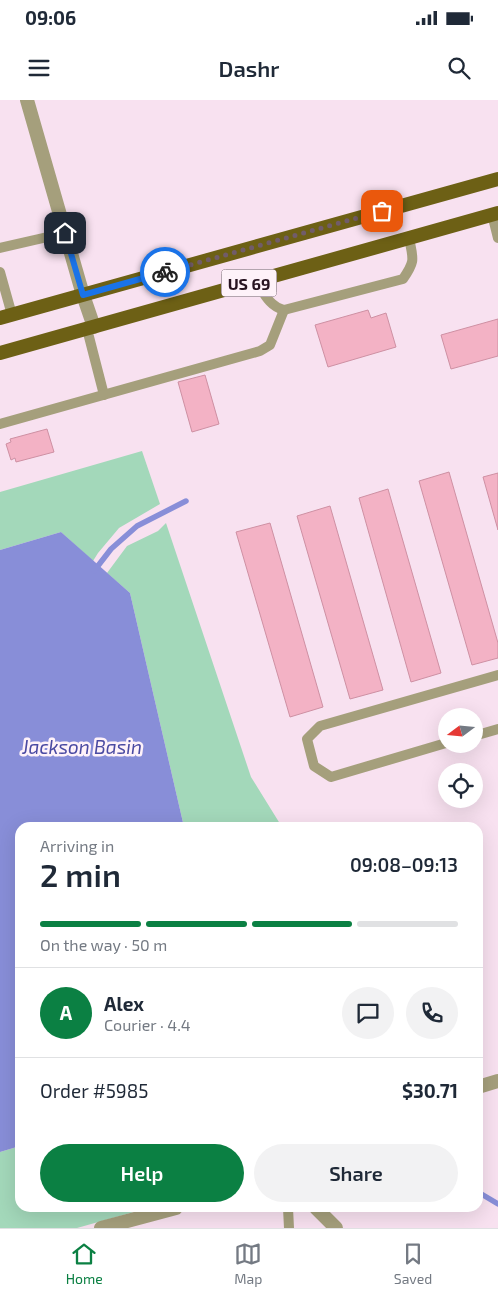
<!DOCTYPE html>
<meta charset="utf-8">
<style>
:root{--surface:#fff;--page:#f2f2f3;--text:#1f2937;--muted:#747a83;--line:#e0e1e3;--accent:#0b8043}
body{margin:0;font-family:"Exo 2",sans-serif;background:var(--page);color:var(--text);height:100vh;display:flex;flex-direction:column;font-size:19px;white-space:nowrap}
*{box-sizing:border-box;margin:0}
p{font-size:16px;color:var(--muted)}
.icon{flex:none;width:28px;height:28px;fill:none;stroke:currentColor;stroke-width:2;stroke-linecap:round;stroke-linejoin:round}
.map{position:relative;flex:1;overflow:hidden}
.sheet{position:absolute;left:15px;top:722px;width:468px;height:390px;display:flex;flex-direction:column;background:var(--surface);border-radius:15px;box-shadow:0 5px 20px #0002}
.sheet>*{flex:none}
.needle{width:32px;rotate:254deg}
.controls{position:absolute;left:438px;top:608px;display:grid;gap:10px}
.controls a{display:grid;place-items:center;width:45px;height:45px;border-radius:50%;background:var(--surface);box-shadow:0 5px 20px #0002;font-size:25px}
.pin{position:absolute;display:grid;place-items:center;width:42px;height:42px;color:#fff;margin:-21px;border-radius:10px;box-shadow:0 2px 8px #0006}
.courier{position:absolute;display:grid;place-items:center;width:50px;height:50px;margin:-25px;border:4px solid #1a73e8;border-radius:50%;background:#fff;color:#222;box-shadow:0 1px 6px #0007}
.headline em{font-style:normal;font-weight:600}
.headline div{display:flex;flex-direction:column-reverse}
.headline{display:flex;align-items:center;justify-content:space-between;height:85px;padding:0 25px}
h1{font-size:32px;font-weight:600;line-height:38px}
.bar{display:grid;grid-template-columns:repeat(4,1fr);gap:8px 5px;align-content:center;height:60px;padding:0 25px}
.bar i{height:6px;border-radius:4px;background:var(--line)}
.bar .on{background:var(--accent)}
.bar p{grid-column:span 4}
.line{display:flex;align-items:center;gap:12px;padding:0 25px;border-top:1px solid var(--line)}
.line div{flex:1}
.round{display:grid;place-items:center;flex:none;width:52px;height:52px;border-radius:26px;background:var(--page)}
.cta{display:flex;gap:10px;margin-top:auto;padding:10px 25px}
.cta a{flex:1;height:58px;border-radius:30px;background:var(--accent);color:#fff;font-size:20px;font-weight:600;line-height:58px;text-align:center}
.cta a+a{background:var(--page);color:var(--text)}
.status{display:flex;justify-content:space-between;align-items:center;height:35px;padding:0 25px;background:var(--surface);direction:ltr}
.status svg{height:14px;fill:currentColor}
header{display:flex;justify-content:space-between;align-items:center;height:65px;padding:0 25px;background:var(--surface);font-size:22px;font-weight:600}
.tab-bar{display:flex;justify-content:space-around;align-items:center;height:70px;border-top:1px solid var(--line);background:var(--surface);font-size:14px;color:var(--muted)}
.tab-bar a{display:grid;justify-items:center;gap:2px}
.tab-bar .on{color:var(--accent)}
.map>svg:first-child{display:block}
.green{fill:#a3d8ba}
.water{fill:#888ed8}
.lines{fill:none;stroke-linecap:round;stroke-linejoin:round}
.stream{stroke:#888ed8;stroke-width:5.5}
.building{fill:#f3b2c5;stroke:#ce90a3}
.service{stroke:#a59f7c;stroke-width:10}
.minor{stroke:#a59f7c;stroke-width:14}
.primary{stroke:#6d6015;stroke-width:14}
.done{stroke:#715c69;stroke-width:5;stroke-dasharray:0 9}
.route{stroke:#1a73e8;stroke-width:6}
.labels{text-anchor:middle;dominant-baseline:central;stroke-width:5;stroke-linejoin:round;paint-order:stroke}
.shield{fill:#fef2f9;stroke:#685762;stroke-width:1}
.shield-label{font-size:16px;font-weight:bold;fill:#281421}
.water-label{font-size:19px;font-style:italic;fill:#4a4aa2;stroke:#fef2f9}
</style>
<div class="status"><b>09:06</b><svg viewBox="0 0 49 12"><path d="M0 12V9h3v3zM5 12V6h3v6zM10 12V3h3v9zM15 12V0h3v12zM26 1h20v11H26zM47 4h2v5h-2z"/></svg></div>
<header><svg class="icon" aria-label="menu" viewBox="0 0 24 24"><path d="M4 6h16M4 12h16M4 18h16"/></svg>Dashr<svg class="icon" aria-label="search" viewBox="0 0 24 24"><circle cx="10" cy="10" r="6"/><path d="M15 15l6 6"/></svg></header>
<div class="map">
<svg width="498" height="1128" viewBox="0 0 498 1128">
<rect width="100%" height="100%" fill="#f8e1f0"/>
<g class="green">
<path d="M142,351L160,404L119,428L98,453L93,461L61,432L0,450V392Z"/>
<path d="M166,423L251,677L282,727H184L130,493L107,473L127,446L158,431Z"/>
<path d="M20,1046V1108H148L77,1128H0V1052Z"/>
</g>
<path class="water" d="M61,432L130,493L184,727L20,728V1046L0,1052V450Z"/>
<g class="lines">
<g class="stream">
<path d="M94,471L111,449L137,426L186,401"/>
<path d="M478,1092L498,1104"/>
</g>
</g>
<g class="building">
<path d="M368,210L371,218L386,213L396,247L328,267L315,225Z"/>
<path d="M498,219V256L451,269L441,235Z"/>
<path d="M205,275L219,324L192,332L178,282Z"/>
<path d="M47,329L54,352L16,362L15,358L11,360L6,344L11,342L10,339Z"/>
<path d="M449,372L498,543V558L472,565L419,381Z"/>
<path d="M498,373V430L483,377Z"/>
<path d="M388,389L441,573L411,582L359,398Z"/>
<path d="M330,406L383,590L350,599L297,416Z"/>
<path d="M270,423L323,607L290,617L236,432Z"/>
</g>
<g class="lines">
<g class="service">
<path d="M492,114L498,138"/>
<path d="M0,148L65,133"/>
<path d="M0,172L12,215"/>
<path d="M256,181C264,193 269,206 284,210L403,179C416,160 413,159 409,138"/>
<path d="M87,229L104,295"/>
<path d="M0,324L260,251L270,245L284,210"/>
<path d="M474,636L498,629"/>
<path d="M446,643L331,677L314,666L307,639L320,626L498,575"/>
<path d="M288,1108L289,1128"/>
</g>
<g class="minor">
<path d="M27,0L83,195L94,227"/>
<path d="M478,987L498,981"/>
<path d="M316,1108L336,1128"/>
<path d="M101,1128L176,1108"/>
</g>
<g class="primary">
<path d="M0,218L498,79"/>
<path d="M0,253L498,113"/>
</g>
</g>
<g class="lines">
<path class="done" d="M165,172L382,111"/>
<path class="route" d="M65,133L83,195L165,172"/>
</g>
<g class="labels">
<rect class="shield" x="221.5" y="169.5" width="55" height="27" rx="4"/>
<g class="shield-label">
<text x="249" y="183">US 69</text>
</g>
<g class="water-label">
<text x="82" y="646">Jackson Basin</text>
</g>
</g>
</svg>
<div class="controls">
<a><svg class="needle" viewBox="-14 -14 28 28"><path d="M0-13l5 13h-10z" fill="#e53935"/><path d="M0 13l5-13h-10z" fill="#747a83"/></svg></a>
<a><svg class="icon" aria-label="locate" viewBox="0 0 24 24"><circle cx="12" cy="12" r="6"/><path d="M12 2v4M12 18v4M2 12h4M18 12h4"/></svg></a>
</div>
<div class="pin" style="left:382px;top:111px;background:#ea580c"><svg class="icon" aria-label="bag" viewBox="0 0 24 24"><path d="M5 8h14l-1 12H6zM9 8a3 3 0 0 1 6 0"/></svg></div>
<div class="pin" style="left:65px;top:133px;background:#1f2937"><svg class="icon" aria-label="home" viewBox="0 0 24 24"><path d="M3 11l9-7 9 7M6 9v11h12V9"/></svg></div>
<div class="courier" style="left:165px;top:172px"><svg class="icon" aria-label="bike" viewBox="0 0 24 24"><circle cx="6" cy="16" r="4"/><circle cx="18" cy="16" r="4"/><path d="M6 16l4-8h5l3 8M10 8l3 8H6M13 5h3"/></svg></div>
<section class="sheet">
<div class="headline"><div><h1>2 min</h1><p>Arriving in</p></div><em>09:08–09:13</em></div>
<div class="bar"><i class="on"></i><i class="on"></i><i class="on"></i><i></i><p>On the way · 50 m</p></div>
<div class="line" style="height:90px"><b class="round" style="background:var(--accent);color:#fff">A</b><div><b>Alex</b><p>Courier · 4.4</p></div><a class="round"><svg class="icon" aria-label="chat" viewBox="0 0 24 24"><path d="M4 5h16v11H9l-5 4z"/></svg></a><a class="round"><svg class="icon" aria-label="phone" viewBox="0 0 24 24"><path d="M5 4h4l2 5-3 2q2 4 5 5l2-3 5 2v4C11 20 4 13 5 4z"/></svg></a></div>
<div class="line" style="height:65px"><div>Order #5985</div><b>$30.71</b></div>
<div class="cta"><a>Help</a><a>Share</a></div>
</section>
</div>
<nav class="tab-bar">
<a class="on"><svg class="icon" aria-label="home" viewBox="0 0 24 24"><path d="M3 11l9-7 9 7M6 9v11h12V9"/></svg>Home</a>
<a><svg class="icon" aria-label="map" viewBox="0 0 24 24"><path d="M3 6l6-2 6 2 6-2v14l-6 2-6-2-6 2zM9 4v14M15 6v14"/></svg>Map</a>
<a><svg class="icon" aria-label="saved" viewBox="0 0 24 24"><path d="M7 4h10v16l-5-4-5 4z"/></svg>Saved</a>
</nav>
